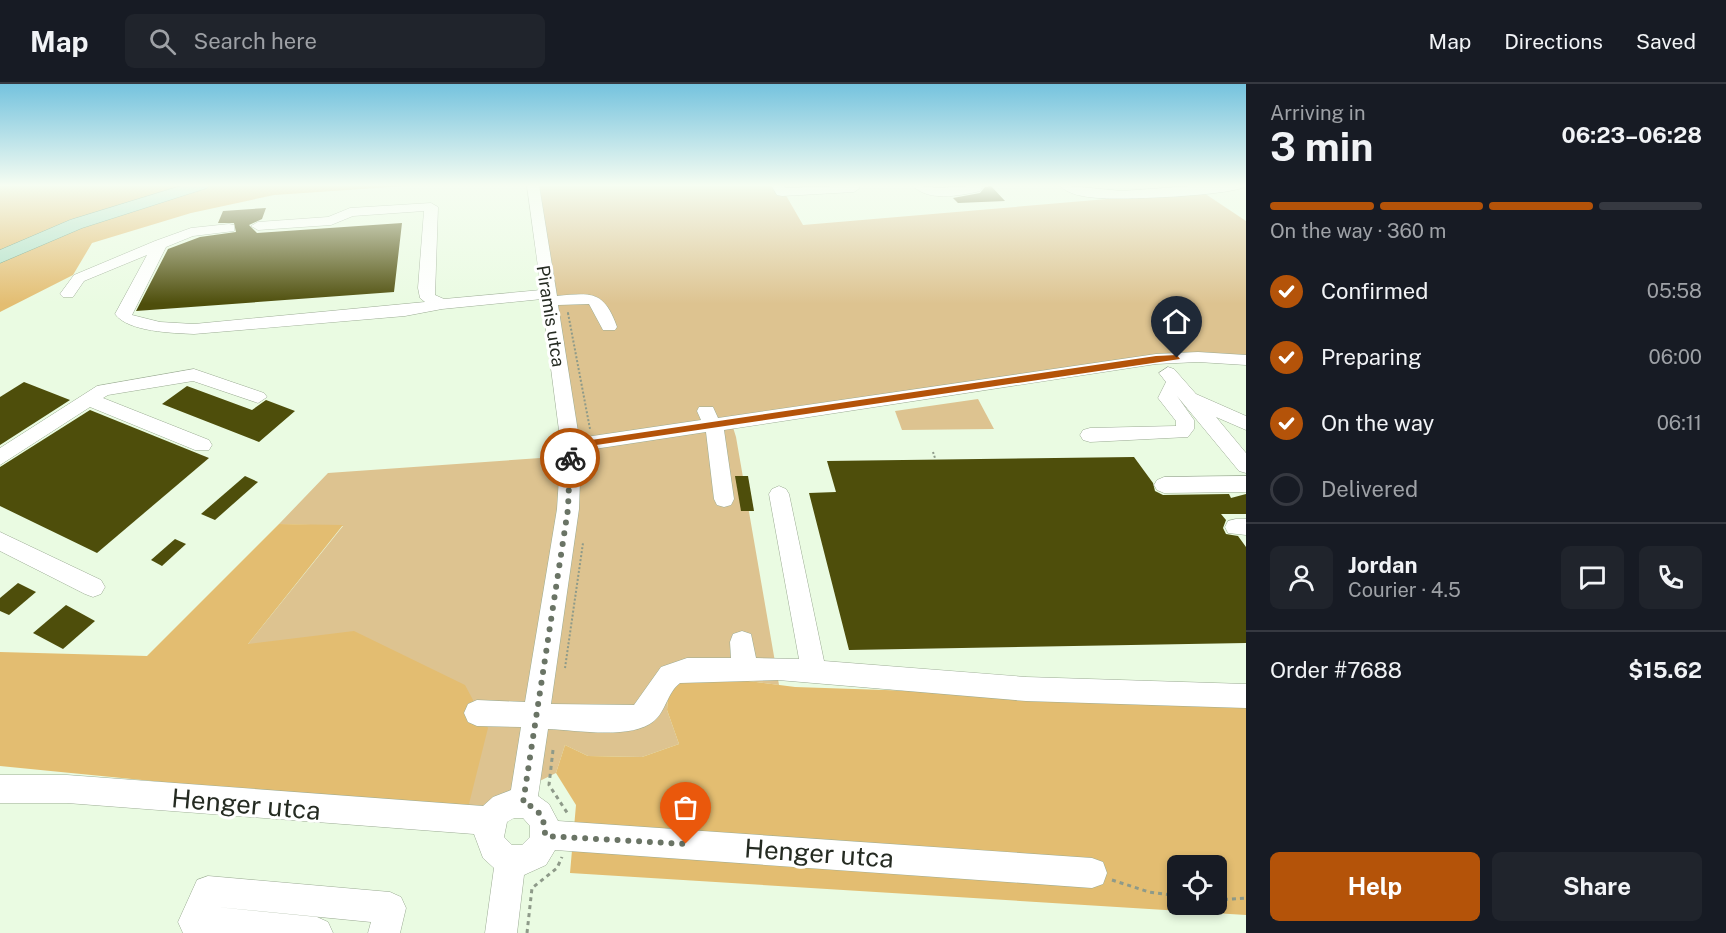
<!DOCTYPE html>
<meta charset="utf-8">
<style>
:root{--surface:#171b24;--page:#20242c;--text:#f1f3f6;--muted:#9ea1a6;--line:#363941;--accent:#b45309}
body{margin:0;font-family:"Public Sans",sans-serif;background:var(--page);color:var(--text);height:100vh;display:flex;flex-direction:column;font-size:22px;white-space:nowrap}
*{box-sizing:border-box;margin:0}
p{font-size:20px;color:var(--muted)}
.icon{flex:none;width:33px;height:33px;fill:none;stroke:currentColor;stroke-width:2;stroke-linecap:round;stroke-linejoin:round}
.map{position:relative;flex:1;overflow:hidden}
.sheet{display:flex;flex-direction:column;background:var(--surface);width:480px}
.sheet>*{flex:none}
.buttons{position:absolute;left:1167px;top:771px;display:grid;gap:12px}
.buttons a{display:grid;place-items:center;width:60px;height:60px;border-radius:9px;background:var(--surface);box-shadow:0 3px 9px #0003;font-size:30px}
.pin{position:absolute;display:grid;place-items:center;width:51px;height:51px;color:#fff;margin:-62px -26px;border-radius:50% 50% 50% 0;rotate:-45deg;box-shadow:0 0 6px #0007}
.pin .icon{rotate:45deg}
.courier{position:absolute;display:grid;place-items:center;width:60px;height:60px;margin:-30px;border:4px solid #b45309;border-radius:50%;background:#fff;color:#222;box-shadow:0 2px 8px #0007}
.headline em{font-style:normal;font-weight:700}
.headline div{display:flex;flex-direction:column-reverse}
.headline{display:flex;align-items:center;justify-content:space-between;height:102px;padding:0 24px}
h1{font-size:39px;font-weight:700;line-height:45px}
.bar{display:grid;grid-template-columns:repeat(4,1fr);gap:9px 6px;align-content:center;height:72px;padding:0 24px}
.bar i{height:8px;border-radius:4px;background:var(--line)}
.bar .on{background:var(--accent)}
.bar p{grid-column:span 4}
.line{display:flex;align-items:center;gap:15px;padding:0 24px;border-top:2px solid var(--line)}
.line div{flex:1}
.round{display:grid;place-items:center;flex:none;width:63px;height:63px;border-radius:9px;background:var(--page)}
ol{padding:0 24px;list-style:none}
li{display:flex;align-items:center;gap:18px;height:66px}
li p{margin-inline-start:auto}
li .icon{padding:6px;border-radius:50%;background:var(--accent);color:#fff;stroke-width:4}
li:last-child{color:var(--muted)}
li i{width:33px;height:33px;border:3px solid var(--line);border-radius:50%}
.primary-button{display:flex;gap:12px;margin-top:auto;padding:12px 24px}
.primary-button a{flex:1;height:69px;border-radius:9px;background:var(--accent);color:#fff;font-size:24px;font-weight:700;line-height:69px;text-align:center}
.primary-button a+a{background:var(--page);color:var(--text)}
header{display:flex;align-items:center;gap:36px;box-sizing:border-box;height:84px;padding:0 30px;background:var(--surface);border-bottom:2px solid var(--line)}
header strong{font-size:28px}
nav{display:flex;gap:33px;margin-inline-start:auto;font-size:21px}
.search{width:420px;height:54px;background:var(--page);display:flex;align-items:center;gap:15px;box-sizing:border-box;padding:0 21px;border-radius:9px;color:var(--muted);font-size:22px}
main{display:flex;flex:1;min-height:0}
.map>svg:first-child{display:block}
.green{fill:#ddc390}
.forest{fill:#e3bd71;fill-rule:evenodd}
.building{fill:#4e4e0b}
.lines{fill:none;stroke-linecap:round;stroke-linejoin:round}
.minor-casing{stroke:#9bab93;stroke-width:1}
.major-casing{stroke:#5c9275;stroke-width:1}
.path-far2{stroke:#8e9a89;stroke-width:1.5;stroke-dasharray:2 2;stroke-linecap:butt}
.path-far1{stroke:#8e9a89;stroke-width:2;stroke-dasharray:2 2;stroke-linecap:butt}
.path{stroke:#8e9a89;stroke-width:3;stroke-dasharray:4 4;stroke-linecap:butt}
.minor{fill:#fff;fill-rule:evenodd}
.major{fill:#afdfc7;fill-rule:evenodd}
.route{fill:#b45309}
.done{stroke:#6a7465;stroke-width:6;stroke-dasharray:0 10.8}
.labels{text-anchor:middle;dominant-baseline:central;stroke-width:6;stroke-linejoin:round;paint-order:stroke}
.far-street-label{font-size:18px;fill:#252b22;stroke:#fff}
.near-street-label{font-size:26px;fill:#252b22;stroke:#fff}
</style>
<header>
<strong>Map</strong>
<div class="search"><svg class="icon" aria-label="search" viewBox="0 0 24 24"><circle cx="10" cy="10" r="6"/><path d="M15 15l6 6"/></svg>Search here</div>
<nav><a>Map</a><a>Directions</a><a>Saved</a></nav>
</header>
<main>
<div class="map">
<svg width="1246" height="849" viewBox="0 0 1246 849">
<rect width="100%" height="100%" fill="#eafbe2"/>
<g class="green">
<path d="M532,101H780L803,141L1201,107L1246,137V275L1196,272L731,337L736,353L779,601L670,587L667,626L679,660L642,673L588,672L565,661L556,689L495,719L467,728L248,560L343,442L279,440L328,389L569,372Z"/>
<path d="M978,315L994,345L902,346L895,327Z"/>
</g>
<g class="forest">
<path d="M0,101H420L274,111L191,129L92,159L73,191L0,228Z"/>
<path d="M279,440L343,441L248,560L354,547L465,601L488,644L467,728L0,682V568L147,572Z"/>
<path d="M670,587L795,603L1246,618V831L570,789L576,721L556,689L565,661L588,672L642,673L679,660L667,626ZM1178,782H1216V820H1178Z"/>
</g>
<g class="building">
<path d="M991,102L1005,117L958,119L953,114L980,109L985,103Z"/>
<path d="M266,124L262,135L249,141L257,149L402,139L394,208L136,227L168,165L200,153L236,148L234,139H218L223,127Z"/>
<path d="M24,298L70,316L0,361V313Z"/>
<path d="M187,302L252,326L266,316L295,327L259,358L162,320Z"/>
<path d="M90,326L209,374L97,469L0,422V383Z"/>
<path d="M1134,373L1153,399L1155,407L1163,411L1229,410L1231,414L1246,410V430H1221L1226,436L1223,444L1226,450L1238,452L1246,463V559L849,566L809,409L836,408L827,377Z"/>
<path d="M245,392L258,398L215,436L201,430Z"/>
<path d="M735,392H748L754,427H741Z"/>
<path d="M175,455L186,460L162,482L151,476Z"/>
<path d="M18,499L36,508L9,531L0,527V514Z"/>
<path d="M66,521L95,537L63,565L33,549Z"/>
</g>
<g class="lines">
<defs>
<g id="minor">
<path d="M527,101H539L557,212C591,209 604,206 617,243L615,246H603L589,220L558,221L579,354L701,336L697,327L699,323H713L718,334L1156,270L1198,268L1246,271V281L1198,278L1156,280L724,346L734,415L731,421L724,423L717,421L714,415L706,348L581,367L579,425L551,620L634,621L661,583L687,574H731L730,558L733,550L742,547L751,550L756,574L799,575L769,410L772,405L779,402L786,405L789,410L824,577L1026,593L1246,600V624L1026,617L778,596L680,599C667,609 666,627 654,637C632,656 575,646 548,645L538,712L549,720L558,737L1092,774L1103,778L1107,789L1103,800L1092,804L555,766L546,781L524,791L517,849H485L494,784L483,774L474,750L67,719H0V691H67L483,722L493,713L511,706L521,643L477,642L468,638L464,629L468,620L477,616L525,618L557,425L561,362L542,215L442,225L405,232L194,250C173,249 128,248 115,230L147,171L84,197L73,213H63L60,210L74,191L155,157L191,144L229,140L234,141V147L193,152L166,163L132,231L160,238L194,240L425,218L420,214L418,204L424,127L353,132L331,141L258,146L251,142L258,138L328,133L350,124L431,119L438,123L435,211L444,215L541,206ZM514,734H523L530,742V753L522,761H512L504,753L507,738Z"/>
<path d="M771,101H783L786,104L858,101L860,104L854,108L782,112L777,111Z"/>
<path d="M912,101L938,104L983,101L980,107C959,112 927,118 912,101Z"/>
<path d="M1059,101L1122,107L1204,101L1246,102C1232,112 1120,116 1098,114C1085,113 1068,111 1059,101Z"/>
<path d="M1168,283L1174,285L1196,310L1246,332V346L1216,333L1246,369V389L1239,387L1177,312L1194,336V345L1188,353L1090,358L1083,356L1080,351L1083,346L1090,344L1176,342V337L1158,314L1166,298L1159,289Z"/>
<path d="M194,285L264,309L267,313L258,319L193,297L108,311L103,314L209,356L212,361L209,366H195L90,323L0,381V364L97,302Z"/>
<path d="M1246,392V408L1164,409L1157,406L1154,401L1157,396L1164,393Z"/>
<path d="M1236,435H1246V451L1228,449L1225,443L1228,437Z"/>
<path d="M0,448L101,496L105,503L101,510L93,513L85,510L0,467Z"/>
<path d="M208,792L390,808L401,813L406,824L400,849H368L371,838L217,823L317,833L328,838L333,849H183L178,838L197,796Z"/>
</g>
<path id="major" d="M184,101H209L207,104L82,144L0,179V166L70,136Z"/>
</defs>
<use href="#minor" class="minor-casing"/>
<use href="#major" class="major-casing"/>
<path class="path-far2" d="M568,228V230"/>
<g class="path-far1">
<path d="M568,229L590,345"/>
<path d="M933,368L935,374"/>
<path d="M588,396L591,372"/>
<path d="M565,584L583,459"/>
</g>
<g class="path">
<path d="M553,666L549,701L568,730"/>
<path d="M1112,796L1149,808L1178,812"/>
<path d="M1216,816L1246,814"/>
<path d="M527,849L532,804L557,784L562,773"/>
</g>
<use href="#minor" class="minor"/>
<use href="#major" class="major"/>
</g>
<linearGradient id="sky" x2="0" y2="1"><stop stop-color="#75c3de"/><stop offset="0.46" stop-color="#f6fdf2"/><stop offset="1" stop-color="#f6fdf2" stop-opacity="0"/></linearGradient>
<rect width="1246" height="220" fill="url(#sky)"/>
<path class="route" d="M1177,271L1180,275L576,364L573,376L566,374L567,362L571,359L1156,272Z"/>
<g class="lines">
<path class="done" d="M570,374L568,425L523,719C540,724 545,735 545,752L686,760"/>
</g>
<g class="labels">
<g class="far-street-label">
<text transform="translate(551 232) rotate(81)">Piramis utca</text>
</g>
<g class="near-street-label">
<text transform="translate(246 720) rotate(5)">Henger utca</text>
<text transform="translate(819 769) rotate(4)">Henger utca</text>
</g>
</g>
</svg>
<div class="buttons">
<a><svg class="icon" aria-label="locate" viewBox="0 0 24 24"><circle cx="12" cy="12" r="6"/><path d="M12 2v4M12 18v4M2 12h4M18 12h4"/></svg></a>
</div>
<div class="pin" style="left:686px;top:760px;background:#ea580c"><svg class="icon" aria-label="bag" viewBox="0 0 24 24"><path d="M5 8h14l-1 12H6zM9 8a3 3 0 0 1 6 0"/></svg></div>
<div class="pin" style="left:1177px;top:274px;background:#1f2937"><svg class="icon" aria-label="home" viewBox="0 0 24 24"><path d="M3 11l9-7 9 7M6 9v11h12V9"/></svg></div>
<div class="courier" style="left:570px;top:374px"><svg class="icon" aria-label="bike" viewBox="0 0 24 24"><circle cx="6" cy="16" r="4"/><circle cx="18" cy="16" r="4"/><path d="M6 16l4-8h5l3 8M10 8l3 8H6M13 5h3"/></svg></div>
</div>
<section class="sheet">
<div class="headline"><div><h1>3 min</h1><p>Arriving in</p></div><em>06:23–06:28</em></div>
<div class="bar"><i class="on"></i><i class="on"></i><i class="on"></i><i></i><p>On the way · 360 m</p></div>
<ol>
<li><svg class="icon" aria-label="check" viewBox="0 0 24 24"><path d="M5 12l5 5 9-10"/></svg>Confirmed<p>05:58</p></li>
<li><svg class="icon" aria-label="check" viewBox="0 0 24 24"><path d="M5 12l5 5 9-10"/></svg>Preparing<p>06:00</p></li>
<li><svg class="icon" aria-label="check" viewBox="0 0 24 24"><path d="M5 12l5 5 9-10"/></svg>On the way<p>06:11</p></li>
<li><i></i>Delivered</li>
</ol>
<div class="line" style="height:108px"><a class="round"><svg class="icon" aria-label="person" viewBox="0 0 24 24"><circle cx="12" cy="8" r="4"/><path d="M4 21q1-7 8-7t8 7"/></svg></a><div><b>Jordan</b><p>Courier · 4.5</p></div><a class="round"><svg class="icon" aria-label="chat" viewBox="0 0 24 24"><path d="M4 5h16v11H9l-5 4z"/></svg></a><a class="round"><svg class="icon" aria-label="phone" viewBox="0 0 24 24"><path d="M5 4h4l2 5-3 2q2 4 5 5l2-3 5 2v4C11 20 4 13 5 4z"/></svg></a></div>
<div class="line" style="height:78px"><div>Order #7688</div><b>$15.62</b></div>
<div class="primary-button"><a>Help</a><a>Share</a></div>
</section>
</main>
